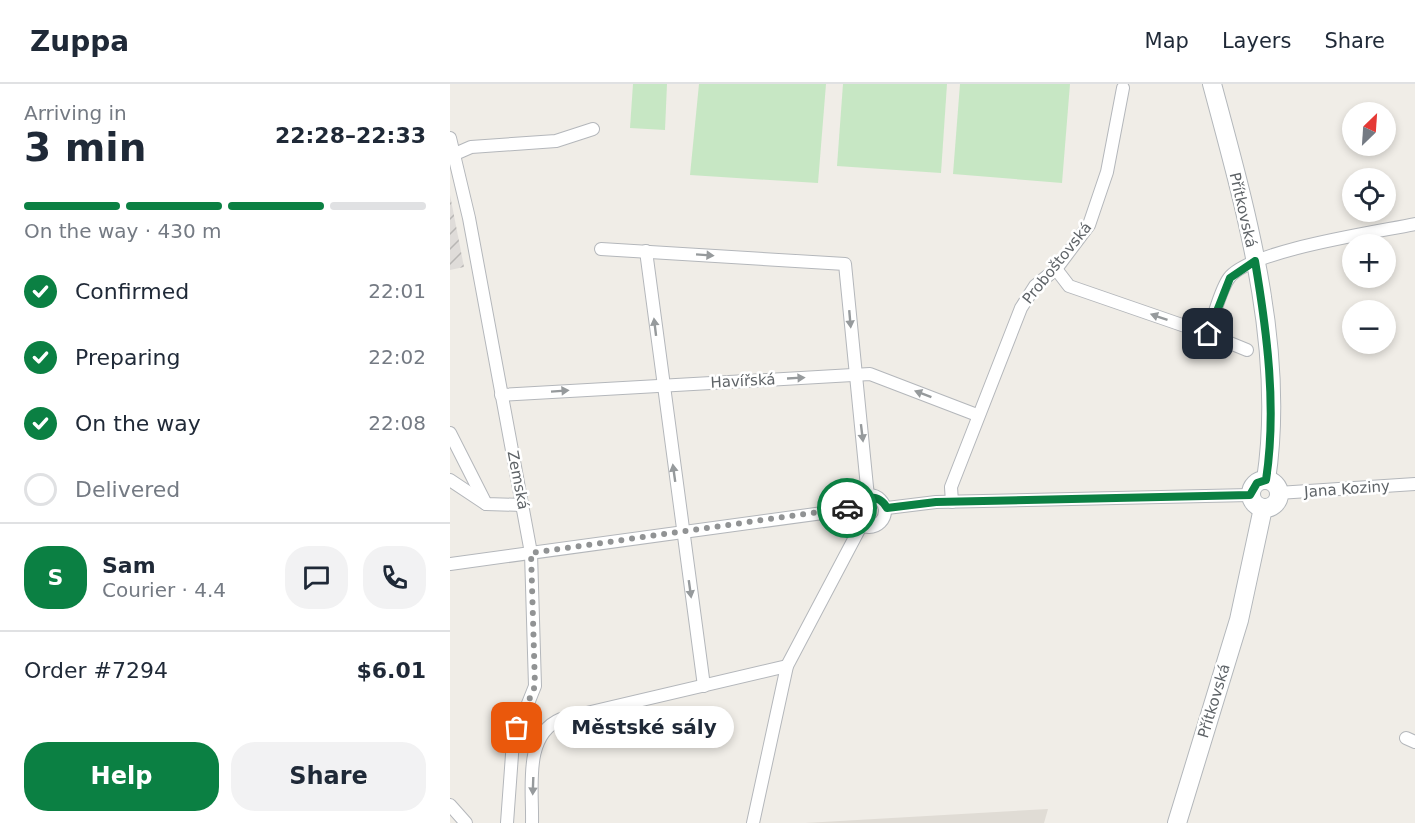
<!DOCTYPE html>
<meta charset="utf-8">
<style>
:root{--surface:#fff;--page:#f2f2f3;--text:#1f2937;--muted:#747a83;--line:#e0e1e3;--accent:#0b8043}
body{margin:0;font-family:"DejaVu Sans",sans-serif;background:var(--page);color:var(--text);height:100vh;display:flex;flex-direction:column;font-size:22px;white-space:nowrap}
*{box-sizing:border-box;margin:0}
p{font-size:20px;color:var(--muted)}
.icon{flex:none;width:33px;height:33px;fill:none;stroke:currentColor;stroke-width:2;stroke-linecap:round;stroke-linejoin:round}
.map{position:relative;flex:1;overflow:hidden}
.panel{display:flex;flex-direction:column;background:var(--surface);width:450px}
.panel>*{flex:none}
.needle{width:39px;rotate:25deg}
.tools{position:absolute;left:892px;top:18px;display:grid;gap:12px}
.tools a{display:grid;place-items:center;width:54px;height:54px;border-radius:50%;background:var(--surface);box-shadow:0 3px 9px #0003;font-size:30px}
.pin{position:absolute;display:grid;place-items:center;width:51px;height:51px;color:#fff;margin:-26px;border-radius:12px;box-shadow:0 3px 9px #0006}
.courier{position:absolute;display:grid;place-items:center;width:60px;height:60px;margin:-30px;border:4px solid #0b8043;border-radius:50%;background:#fff;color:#222;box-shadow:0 2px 8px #0007}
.bubble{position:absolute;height:42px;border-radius:21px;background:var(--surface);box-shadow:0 3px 9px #0003;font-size:20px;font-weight:600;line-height:42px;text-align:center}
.summary em{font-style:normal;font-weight:600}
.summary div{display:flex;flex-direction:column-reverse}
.summary{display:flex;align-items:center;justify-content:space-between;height:102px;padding:0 24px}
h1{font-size:39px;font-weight:600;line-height:45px}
.bar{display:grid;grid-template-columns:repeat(4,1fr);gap:9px 6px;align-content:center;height:72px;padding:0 24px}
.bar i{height:8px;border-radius:4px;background:var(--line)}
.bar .selected{background:var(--accent)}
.bar p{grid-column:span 4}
.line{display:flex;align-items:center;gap:15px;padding:0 24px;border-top:2px solid var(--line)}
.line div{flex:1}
.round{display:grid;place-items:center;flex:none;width:63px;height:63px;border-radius:24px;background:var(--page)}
ol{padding:0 24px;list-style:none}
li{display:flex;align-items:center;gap:18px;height:66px}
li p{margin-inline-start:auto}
li .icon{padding:6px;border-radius:50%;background:var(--accent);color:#fff;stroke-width:4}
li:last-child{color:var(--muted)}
li i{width:33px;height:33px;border:3px solid var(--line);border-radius:50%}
.button{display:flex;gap:12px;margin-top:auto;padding:12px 24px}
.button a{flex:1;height:69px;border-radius:24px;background:var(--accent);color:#fff;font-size:24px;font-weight:600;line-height:69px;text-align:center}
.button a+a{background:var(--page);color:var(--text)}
header{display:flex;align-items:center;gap:36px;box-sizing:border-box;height:84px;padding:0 30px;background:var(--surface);border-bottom:2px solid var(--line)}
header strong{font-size:28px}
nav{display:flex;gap:33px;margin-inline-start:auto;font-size:21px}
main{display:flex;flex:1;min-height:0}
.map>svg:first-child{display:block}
.industrial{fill:url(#industrial-furrows)}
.education{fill:#e0dcd5}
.green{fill:#c7e7c4}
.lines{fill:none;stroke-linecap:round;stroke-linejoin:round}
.street-casing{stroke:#b4b7bb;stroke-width:14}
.secondary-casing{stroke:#b3b7bb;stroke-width:20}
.street{stroke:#fff;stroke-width:12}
.secondary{stroke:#fff;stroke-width:18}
.oneway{fill:#969a9c}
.done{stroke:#919394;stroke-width:6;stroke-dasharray:0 10.8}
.route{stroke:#0b8043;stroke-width:8}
.labels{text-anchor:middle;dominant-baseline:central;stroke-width:5;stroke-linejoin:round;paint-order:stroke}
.street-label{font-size:15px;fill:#5e6367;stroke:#fff}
</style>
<header>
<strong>Zuppa</strong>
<nav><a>Map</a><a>Layers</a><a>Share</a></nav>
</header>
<main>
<section class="panel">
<div class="summary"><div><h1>3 min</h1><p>Arriving in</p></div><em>22:28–22:33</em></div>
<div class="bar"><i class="selected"></i><i class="selected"></i><i class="selected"></i><i></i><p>On the way · 430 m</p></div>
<ol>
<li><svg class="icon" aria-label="check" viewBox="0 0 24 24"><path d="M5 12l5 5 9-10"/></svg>Confirmed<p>22:01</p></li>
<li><svg class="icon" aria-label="check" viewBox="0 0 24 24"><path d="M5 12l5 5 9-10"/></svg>Preparing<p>22:02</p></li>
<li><svg class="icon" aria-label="check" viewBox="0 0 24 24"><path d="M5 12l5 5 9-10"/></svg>On the way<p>22:08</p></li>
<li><i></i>Delivered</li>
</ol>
<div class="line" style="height:108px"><b class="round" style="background:var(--accent);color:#fff">S</b><div><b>Sam</b><p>Courier · 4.4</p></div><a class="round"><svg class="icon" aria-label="chat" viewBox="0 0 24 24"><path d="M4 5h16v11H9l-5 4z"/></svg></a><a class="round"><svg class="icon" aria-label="phone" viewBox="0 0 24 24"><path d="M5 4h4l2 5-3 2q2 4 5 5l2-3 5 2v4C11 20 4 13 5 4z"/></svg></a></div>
<div class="line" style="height:78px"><div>Order #7294</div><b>$6.01</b></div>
<div class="button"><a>Help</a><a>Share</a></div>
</section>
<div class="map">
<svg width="965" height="739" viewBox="0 0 965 739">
<defs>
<pattern id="industrial-furrows" width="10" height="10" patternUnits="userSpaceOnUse" patternTransform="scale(1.5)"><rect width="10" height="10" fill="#dfdcd9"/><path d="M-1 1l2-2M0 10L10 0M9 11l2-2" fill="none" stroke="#b8b6b4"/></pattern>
</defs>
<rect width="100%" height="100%" fill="#f0ede7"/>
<path class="industrial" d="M0,111L14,183L0,186Z"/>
<path class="education" d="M598,725L594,739H355Z"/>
<g class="green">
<path d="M183,0H217L215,46L180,44Z"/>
<path d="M249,0H376L368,99L240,91Z"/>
<path d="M393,0H497L491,89L387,82Z"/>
<path d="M510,0H620L612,99L503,90Z"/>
</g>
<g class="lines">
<defs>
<g id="street">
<path d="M0,54L19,134L81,469L85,602L63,657L57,739"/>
<path d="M5,70L21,63L106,57L143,45"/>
<path d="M151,165L395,180L418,413"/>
<path d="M196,167L254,602"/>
<path d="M606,185L619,202L758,250C763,235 770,206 779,194C800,166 927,148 965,140"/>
<path d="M758,250L797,266"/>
<path d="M51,311L420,290L527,331"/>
<path d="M0,349L36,420"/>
<path d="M0,396L36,420L73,421"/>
<path d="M828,409L965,400"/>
<circle cx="419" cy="427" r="16"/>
<path d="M502,418L501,403L571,224L585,202L606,185L639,141L657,88L673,4"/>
<path d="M437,424L486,418L800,411"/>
<path d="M0,480L402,425"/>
<path d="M956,654L965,658"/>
<path d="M0,721L16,739"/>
<path d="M82,739C83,704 73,651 111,635L337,582"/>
<path d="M303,739L337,582L412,440"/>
</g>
<g id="secondary">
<path d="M762,0C796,127 836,264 816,396"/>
<circle cx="815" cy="410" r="14"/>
<path d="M727,739L789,536L813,424"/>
</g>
</defs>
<use href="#street" class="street-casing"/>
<use href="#secondary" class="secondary-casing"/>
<use href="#street" class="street"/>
<use href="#secondary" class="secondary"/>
</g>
<defs><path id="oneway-solid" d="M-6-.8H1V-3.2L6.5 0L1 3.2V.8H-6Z" transform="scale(1.5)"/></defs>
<g class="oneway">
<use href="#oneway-solid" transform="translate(255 171) rotate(4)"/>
<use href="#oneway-solid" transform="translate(709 233) rotate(-161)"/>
<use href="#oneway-solid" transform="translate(400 235) rotate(85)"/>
<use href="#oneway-solid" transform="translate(205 243) rotate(-97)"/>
<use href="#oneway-solid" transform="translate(346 294) rotate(-3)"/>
<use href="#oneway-solid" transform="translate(110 307) rotate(-4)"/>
<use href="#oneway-solid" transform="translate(473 310) rotate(-159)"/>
<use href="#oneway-solid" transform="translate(412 349) rotate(83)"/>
<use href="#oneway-solid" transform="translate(224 389) rotate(-98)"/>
<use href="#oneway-solid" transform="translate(240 505) rotate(82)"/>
<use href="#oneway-solid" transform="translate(83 702) rotate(92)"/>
</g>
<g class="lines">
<path class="done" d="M67,644L85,602L81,469L397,424"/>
<path class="route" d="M397,424H402C410,411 429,409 437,424L486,418L800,411L807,399L816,396C827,324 817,248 805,177L780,194L758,250"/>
</g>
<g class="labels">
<g class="street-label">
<text transform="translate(793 126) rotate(77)">Přítkovská</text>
<text transform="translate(607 179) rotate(-51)">Proboštovská</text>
<text transform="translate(293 297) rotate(-3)">Havířská</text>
<text transform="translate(68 396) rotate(79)">Zemská</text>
<text transform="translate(897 405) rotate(-4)">Jana Koziny</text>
<text transform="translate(764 617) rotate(-73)">Přítkovská</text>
</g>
</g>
</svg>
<div class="tools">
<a><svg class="needle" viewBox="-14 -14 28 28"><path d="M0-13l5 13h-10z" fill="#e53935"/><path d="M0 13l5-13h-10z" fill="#747a83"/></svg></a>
<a><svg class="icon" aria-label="locate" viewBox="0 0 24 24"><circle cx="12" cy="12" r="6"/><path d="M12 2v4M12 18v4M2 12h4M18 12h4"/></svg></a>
<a>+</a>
<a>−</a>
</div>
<div class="pin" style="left:67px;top:644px;background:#ea580c"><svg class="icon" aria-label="bag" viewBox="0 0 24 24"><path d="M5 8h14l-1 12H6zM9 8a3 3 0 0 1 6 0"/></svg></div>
<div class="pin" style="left:758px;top:250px;background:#1f2937"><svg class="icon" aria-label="home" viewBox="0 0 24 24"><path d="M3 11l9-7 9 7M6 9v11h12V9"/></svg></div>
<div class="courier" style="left:397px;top:424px"><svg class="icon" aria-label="car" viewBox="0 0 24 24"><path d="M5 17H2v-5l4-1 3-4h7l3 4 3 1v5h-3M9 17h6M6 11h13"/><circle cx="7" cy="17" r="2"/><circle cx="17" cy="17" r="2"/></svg></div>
<div class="bubble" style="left:104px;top:622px;width:180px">Městské sály</div>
</div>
</main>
